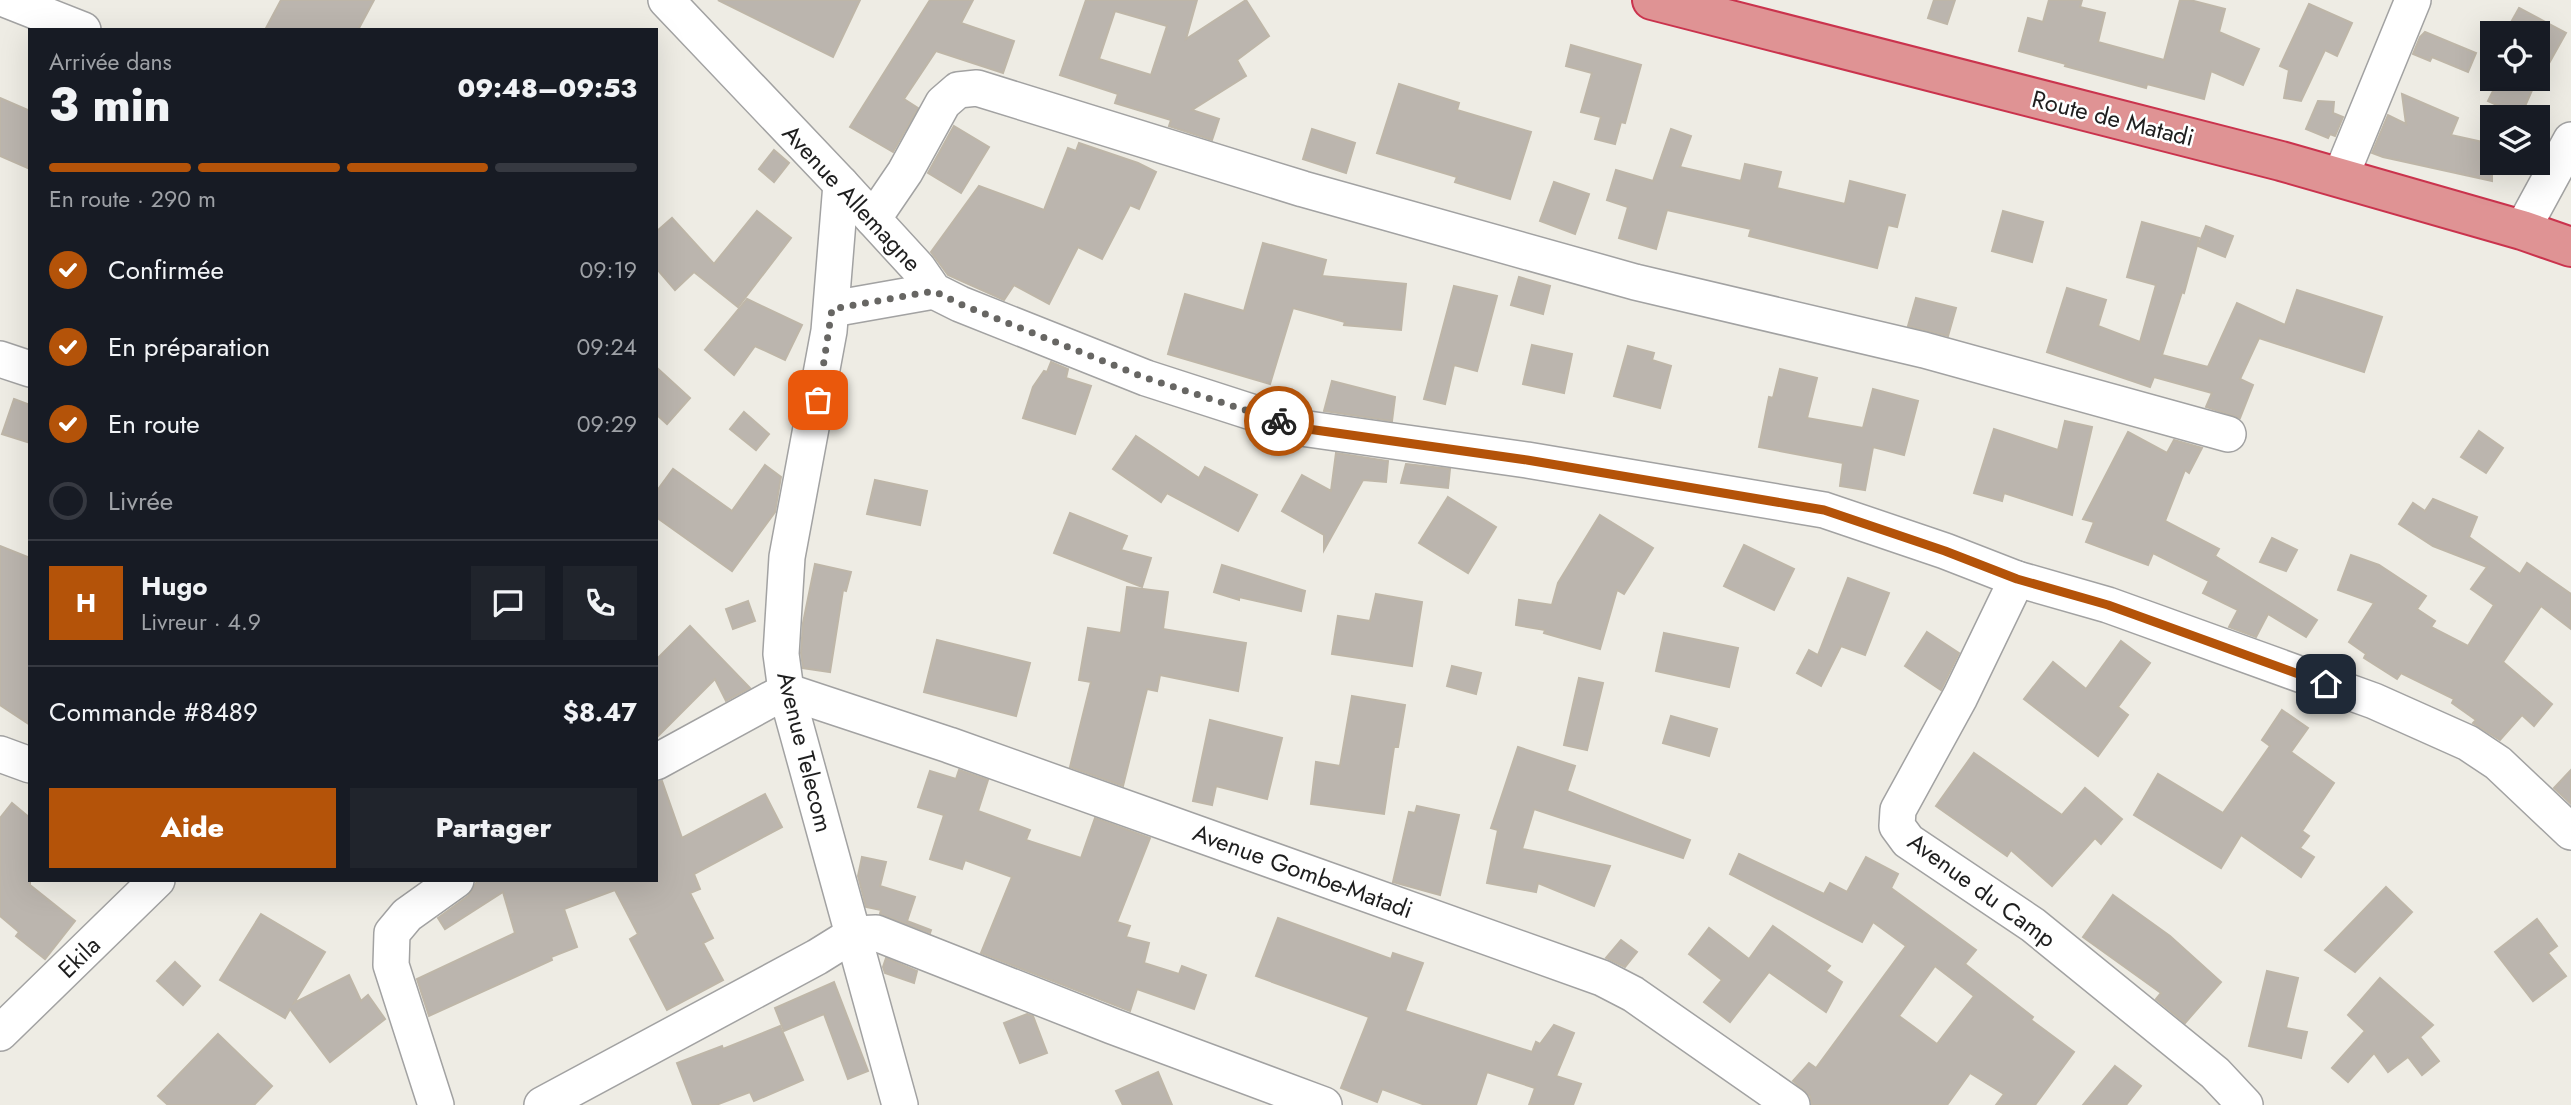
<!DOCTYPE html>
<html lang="fr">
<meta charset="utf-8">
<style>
:root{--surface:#171b24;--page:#20242c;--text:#f1f3f6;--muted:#9ea1a6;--line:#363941;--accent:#b45309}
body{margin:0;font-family:Jost,sans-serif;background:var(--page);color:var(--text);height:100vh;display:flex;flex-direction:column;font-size:26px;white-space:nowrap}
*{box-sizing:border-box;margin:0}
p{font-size:23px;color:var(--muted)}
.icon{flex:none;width:38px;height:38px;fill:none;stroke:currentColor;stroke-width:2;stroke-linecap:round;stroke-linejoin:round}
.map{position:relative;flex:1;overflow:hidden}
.side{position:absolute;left:28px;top:28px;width:630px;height:854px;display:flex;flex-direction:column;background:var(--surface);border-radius:0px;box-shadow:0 7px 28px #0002}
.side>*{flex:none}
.controls{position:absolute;left:2480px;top:21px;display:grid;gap:14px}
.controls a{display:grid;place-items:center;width:70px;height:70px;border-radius:0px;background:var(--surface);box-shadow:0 7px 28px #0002;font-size:35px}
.pin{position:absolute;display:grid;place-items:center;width:60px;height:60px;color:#fff;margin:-30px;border-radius:14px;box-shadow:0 4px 10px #0006}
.courier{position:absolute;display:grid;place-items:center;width:70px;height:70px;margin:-35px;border:5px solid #b45309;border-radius:50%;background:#fff;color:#222;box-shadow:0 2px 9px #0007}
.summary em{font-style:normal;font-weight:800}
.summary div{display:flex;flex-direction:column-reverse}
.summary{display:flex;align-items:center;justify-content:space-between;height:119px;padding:0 21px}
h1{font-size:46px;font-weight:800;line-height:52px}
.bar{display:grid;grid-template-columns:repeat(4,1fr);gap:10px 7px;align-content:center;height:84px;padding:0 21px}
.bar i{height:9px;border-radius:5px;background:var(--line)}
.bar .active{background:var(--accent)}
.bar p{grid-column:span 4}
.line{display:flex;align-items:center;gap:18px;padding:0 21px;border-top:2px solid var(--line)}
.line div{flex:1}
.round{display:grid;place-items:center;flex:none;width:74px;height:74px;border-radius:0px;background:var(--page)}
ol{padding:0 21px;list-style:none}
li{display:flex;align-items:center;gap:21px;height:77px}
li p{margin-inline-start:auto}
li .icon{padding:7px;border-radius:50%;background:var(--accent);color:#fff;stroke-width:4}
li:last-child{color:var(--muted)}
li i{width:38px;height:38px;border:4px solid var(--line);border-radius:50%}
.button{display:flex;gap:14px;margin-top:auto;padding:14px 21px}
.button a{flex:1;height:80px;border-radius:0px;background:var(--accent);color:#fff;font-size:28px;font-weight:800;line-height:80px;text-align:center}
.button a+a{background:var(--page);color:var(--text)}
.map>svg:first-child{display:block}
.building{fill:#bbb5ae;stroke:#beb6a8;stroke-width:2;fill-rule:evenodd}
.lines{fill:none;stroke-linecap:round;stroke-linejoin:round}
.minor-casing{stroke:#a2a2a2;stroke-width:38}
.highway-casing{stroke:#ca334d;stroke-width:42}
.minor{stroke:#fff;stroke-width:35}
.highway{stroke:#df9394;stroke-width:38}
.done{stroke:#676663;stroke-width:7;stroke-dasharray:0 12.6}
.route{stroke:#b45309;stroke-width:9}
.labels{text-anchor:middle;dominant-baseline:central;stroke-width:5;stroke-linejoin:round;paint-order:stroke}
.street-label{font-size:24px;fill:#1e1e1e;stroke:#fff}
</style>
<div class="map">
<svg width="2571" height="1105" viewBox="0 0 2571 1105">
<rect width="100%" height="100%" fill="#eeece4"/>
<g class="building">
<path d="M281,0H374L358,30H265Z"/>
<path d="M718,0H860L833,57Z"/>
<path d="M930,0H973L961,23L1014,41L1003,73L936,51L904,99L918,108L893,152L850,127Z"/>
<path d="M1086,0H1197L1186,39L1246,0L1269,36L1237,60L1246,76L1192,110L1219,119L1212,140L1169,126L1171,120L1115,103L1118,94L1060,75ZM1115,11L1167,26L1151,75L1099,59Z"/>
<path d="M1934,0H1955L1947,24L1928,18Z"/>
<path d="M2049,0H2082L2080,7L2105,13L2098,42L2164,60L2180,0H2190L2225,9L2219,32L2259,49L2243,85L2211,71L2204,99L2147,84L2146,88L2065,66L2066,64L2019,51L2028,18L2043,22Z"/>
<path d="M2309,4L2352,23L2337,56L2325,50L2301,101L2284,98L2289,70L2280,66Z"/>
<path d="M2519,8L2566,33L2538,83V33H2505Z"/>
<path d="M2425,32L2476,53L2468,72L2432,57L2430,61L2413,54L2420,37Z"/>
<path d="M1571,45L1641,65L1625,123L1621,122L1615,144L1595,139L1601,117L1581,112L1592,73L1566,66Z"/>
<path d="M2499,79H2537L2522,113H2514L2488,101Z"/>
<path d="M1399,84L1459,103L1457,110L1531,132L1510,199L1455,182L1457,177L1377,153Z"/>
<path d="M2402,94L2458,118L2451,135L2492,144V181L2383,157L2372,153L2388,115L2406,124Z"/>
<path d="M0,98L30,111V169L0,156Z"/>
<path d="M2318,101L2334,102L2333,113L2343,117L2335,136L2330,134L2328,138L2306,129Z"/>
<path d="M954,126L989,147L961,193L928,173Z"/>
<path d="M1312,129L1355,143L1346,173L1303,159Z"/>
<path d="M1671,129L1691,136L1680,167L1741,181L1745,164L1781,172L1777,188L1845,204L1850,181L1905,195L1897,227L1888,225L1877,268L1749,236L1751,229L1667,210L1656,249L1619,238L1628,207L1607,200L1616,170L1653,181Z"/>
<path d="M1079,143L1138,163L1156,172L1139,209L1130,205L1102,259L1078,247L1049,304L1014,285L1004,300L948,275L931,252L979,186L1044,210L1068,148L1076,151Z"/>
<path d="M774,150L789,163L774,182L759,169Z"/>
<path d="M1554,182L1589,194L1575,234L1540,221Z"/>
<path d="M757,211L791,238L738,307L694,272L675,290L656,268V232L672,218L714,264Z"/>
<path d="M2003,211L2043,222L2032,262L1992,251Z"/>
<path d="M2142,222L2199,238L2184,293L2182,292L2162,355L2208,367L2237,303L2285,325L2297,290L2382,317L2364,372L2259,338L2240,379L2253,385L2240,418L2206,407L2212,393L2154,377L2150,387L2047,352L2067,288L2106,300L2098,326L2140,342L2156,285L2127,277Z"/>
<path d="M2206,226L2233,236L2225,257L2198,246Z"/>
<path d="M1263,243L1326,260L1322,276L1406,284L1401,330L1344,325L1345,322L1293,308L1270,384L1168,354L1185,294L1244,311Z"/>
<path d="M1519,277L1550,286L1543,314L1511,305Z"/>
<path d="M1454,286L1497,296L1477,371L1454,365L1445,404L1424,399Z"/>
<path d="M1916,298L1956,308L1948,336L1908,326Z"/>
<path d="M747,299L802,325L785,360L755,346L734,375L705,350Z"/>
<path d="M1532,345L1572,354L1564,393L1523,384Z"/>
<path d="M1628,346L1654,353L1652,360L1671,366L1660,408L1614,396Z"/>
<path d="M1051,362L1068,369L1066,378L1091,386L1075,434L1023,418L1033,387L1044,371L1047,372Z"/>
<path d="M656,367L690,398L667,424L656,414Z"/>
<path d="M1780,369L1817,378L1807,418L1863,428L1873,389L1918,401L1904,455L1873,447L1865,490L1840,486L1843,463L1759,447L1769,397L1773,398Z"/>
<path d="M1332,381L1395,397L1392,421L1324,411Z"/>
<path d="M14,399L30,405V443L2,434Z"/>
<path d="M744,412L769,434L756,450L730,429Z"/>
<path d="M2065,421L2092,427L2072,515L2004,493L2002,501L1974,493L1994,429L2058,450Z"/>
<path d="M2479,431L2503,448L2486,473L2461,457Z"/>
<path d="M2128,432L2167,453L2174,440L2202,448L2189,473L2185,470L2165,521L2219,549L2215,556L2317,620L2306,637L2268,614L2256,637L2229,627L2238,610L2203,593L2209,581L2153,553L2148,565L2086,542L2094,522L2083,519Z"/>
<path d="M1136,436L1199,478L1205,467L1257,495L1238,531L1167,493L1161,502L1113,469Z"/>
<path d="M1336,453L1388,461L1386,482L1363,480L1324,550V535L1282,511L1302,475L1331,491Z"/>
<path d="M1406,464L1450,469L1448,488L1401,483Z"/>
<path d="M765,465L781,477L775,512L732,571L656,517V492L673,469L732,511Z"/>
<path d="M875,480L927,491L920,525L867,514Z"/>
<path d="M1448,497L1496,527L1468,573L1419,543Z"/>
<path d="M2433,499L2477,517L2469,537L2520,574L2527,563L2571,594V629L2541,606L2503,662L2552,704L2534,726L2522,715L2500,740L2473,723L2476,720L2452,703L2454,699L2401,673L2397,679L2364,658L2366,654L2349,642L2374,603L2338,590L2351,555L2379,565L2426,596L2417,609L2435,621L2431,627L2468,646L2494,605L2471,589L2487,567L2433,546L2399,524L2413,503L2425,511Z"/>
<path d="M1070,513L1127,536L1121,550L1151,558L1142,587L1054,553Z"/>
<path d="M1600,515L1653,548L1624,594L1617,590L1600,649L1544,633L1545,630L1516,625L1519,600L1552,605L1558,583Z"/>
<path d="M2272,538L2297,550L2286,571L2260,562Z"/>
<path d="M1744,545L1794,569L1774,610L1724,586Z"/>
<path d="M0,546L30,558V725L0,705Z"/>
<path d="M815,564L851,572L846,591L843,590L830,672L803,668L801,653L803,623Z"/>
<path d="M1222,565L1305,591L1301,611L1239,597V600L1214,592Z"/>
<path d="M1848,578L1889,593L1865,655L1841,646L1821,686L1797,673L1809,650L1818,655Z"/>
<path d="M1127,587L1168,592L1163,629L1246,643L1238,691L1160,675L1157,691L1147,689L1123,786L1070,767L1091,682L1079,680L1088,628L1121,633Z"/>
<path d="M1376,594L1422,602L1412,666L1332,654L1338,616L1370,621Z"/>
<path d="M748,601L755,621L733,629L726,609Z"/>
<path d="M690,626L750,688L726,701L715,679L656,738V660Z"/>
<path d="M1927,632L1959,653L1941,690L1905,666Z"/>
<path d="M1664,633L1738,648L1729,687L1656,671Z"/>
<path d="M937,640L1030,663L1016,716L924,692Z"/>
<path d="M2121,641L2150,663L2118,707L2128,715L2098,756L2024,699L2053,662L2086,689Z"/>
<path d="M1452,666L1481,673L1476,694L1447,686Z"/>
<path d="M1579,678L1603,683L1587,750L1564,745Z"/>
<path d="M1352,696L1405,705L1398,747H1394L1384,814L1311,804L1316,762L1340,766Z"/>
<path d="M2282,710L2308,728L2291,752L2334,783L2302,831L2309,836L2300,848L2314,857L2301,877L2241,835L2221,868L2134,815L2158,774L2223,813L2270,746L2262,740Z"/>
<path d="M1671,716L1717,729L1709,756L1663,743Z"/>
<path d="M1210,720L1282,738L1267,799L1216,786L1212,805L1193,801Z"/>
<path d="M1518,747L1575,766L1567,791L1690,840L1683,858L1534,809L1522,849L1610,866L1594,906L1538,883L1536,892L1487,883L1498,830L1491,828Z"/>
<path d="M1974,753L2062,815L2085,788L2122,819L2101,844L2095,838L2052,886L2011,850L2007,856L1936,806Z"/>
<path d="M959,770L988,780L978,811L1030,830L1026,840L1081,858L1095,818L1150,838L1117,922L1130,926L1126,937L1149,943L1144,963L1179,974L1182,966L1206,975L1194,1009L1137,989L1130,1011L981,953L1012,877L965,860L962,869L930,859L944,815L918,807L930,771L956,779Z"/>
<path d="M2571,770V804L2554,788Z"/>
<path d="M662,781L682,838L765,794L782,827L694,874L700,889L690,893L713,938L703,943L723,980L667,1010L630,939L638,934L615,890L564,909L577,947L551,957L552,960L429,1016L417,979L515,933L503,892L445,929L438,918L468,896L478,880H656V782Z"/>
<path d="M12,803L30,818V885L75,921L45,959L16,936L19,932L0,916V818Z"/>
<path d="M1417,806L1459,815L1440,895L1393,882L1409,812L1415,813Z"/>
<path d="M1739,854L1824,894L1830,883L1847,892L1866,857L1898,874L1891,888L1976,950L1965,964L2033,1017L2031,1020L2074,1052L2035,1105H1996L2004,1094L1970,1073L1947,1105H1812L1810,1096L1793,1081L1809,1063L1816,1068L1906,946L1873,922L1862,942L1730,874ZM1935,966L1974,996L1937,1044L1899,1016Z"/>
<path d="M862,857L886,862L880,886L915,897L907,921L931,930L930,933L880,914L881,910L866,907L858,876Z"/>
<path d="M2386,887L2412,912L2355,972L2325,950Z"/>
<path d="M2113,895L2170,936L2221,982L2185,1023L2156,999L2161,993L2083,937Z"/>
<path d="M261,914L325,952L294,1003L349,975L361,1001L368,995L385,1019L330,1062L290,1009L285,1018L220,980Z"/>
<path d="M1278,918L1391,959L1393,953L1423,963L1405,1011L1532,1052L1536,1042L1540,1044L1554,1025L1574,1033L1556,1076L1581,1084L1573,1105H1529L1535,1088L1487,1072L1476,1105H1425L1382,1089L1377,1102L1341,1088L1369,1017L1256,976Z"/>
<path d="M2537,919L2557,946L2548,953L2566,976L2533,1001L2495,952Z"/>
<path d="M1773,926L1830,966L1826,971L1842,982L1826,1012L1769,972L1730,1022L1704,1002L1722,980L1689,954L1709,928L1749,959Z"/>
<path d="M1621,940L1637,952L1625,967L1606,958Z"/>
<path d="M886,958L917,971L914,983L885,973L883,967Z"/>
<path d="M175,962L200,986L183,1005L157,981Z"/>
<path d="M2267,971L2298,978L2286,1028L2307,1032L2301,1058L2249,1046Z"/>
<path d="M2380,978L2433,1025L2420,1037L2439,1061L2422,1075L2408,1057L2388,1072L2374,1053L2348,1082L2332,1068L2365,1031L2348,1015Z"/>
<path d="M834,982L868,1071L848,1079L824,1014L784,1031L775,1008Z"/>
<path d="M1027,1014L1033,1016L1047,1053L1020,1063L1004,1023Z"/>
<path d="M780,1026L803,1080L754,1101L750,1092L716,1105H693L677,1063L722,1046L723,1049Z"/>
<path d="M218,1034L272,1086L254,1105H168L158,1096Z"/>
<path d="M2115,1066L2141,1086L2126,1105H2083Z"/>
<path d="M1158,1072L1172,1105H1123L1116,1091Z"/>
</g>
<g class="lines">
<defs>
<g id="minor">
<path d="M7,0L83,30"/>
<path d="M666,0L841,184L918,268L934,291L960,304L1146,378L1301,428L1527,460L1824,510L1945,551L2017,579L2108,605L2374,701L2468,743L2498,763L2571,832"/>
<path d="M2340,178L2413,0"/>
<path d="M841,184L829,331L787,557L781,654L786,691L900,1105"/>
<path d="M873,219L905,172L943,103L958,90L977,88L1303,189L1635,282L1924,350L2228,434"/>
<path d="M2522,230L2571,140"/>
<path d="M832,309L934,291"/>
<path d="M0,359L30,369"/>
<path d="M2017,579L1960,697L1898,810L1897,826L1908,841L2033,925L2215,1073L2245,1105"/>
<path d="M0,754L30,765"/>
<path d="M656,762L786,691L949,745L1602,978L1633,994L1792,1105"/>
<path d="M0,1033L157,880"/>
<path d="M436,1105L391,965L392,933L407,915L456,880"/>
<path d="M542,1105L817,957L854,934L876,933L1112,1026L1324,1105"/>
</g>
<path id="highway" d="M1652,0L2281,161L2522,230L2571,247"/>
</defs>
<use href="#minor" class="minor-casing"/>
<use href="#highway" class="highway-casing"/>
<use href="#minor" class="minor"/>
<use href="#highway" class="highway"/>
</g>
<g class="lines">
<path class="done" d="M818,400L832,309L934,291L960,304L1146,378L1279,421"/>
<path class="route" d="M1279,421L1301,428L1527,460L1824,510L1945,551L2017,579L2108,605L2326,684"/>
</g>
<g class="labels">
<g class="street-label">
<text transform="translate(2113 118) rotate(14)">Route de Matadi</text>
<text transform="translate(852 198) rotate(47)">Avenue Allemagne</text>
<text transform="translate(805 752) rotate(76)">Avenue Telecom</text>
<text transform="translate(1303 871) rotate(20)">Avenue Gombe-Matadi</text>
<text transform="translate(1982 890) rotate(36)">Avenue du Camp</text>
<text transform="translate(79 957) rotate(-44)">Ekila</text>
</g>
</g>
</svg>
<div class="controls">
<a><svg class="icon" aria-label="locate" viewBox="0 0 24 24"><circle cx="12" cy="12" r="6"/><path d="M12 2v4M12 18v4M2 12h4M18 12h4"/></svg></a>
<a><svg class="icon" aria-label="layers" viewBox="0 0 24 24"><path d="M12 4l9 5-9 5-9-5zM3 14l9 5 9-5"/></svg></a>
</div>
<div class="pin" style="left:818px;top:400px;background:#ea580c"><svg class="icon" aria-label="bag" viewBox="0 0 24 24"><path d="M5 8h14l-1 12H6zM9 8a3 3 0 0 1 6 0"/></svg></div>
<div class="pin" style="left:2326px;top:684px;background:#1f2937"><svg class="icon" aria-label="home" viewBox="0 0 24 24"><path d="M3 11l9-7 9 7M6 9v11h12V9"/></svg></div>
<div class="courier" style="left:1279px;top:421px"><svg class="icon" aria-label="bike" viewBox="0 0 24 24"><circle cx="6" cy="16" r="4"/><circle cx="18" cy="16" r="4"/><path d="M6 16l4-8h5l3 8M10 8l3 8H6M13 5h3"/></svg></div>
<section class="side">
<div class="summary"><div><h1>3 min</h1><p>Arrivée dans</p></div><em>09:48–09:53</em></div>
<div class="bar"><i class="active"></i><i class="active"></i><i class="active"></i><i></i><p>En route · 290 m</p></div>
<ol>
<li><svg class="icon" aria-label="check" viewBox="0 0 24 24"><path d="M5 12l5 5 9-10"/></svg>Confirmée<p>09:19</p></li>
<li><svg class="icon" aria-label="check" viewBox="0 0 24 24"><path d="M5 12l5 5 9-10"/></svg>En préparation<p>09:24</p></li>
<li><svg class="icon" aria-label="check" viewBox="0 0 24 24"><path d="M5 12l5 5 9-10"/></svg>En route<p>09:29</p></li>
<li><i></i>Livrée</li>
</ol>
<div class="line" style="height:126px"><b class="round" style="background:var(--accent);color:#fff">H</b><div><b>Hugo</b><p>Livreur · 4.9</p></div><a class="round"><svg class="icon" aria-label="chat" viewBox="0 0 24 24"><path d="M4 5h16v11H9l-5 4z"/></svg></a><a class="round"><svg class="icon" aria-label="phone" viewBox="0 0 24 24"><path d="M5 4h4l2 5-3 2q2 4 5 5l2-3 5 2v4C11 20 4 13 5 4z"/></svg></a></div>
<div class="line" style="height:91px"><div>Commande #8489</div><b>$8.47</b></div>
<div class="button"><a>Aide</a><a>Partager</a></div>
</section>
</div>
